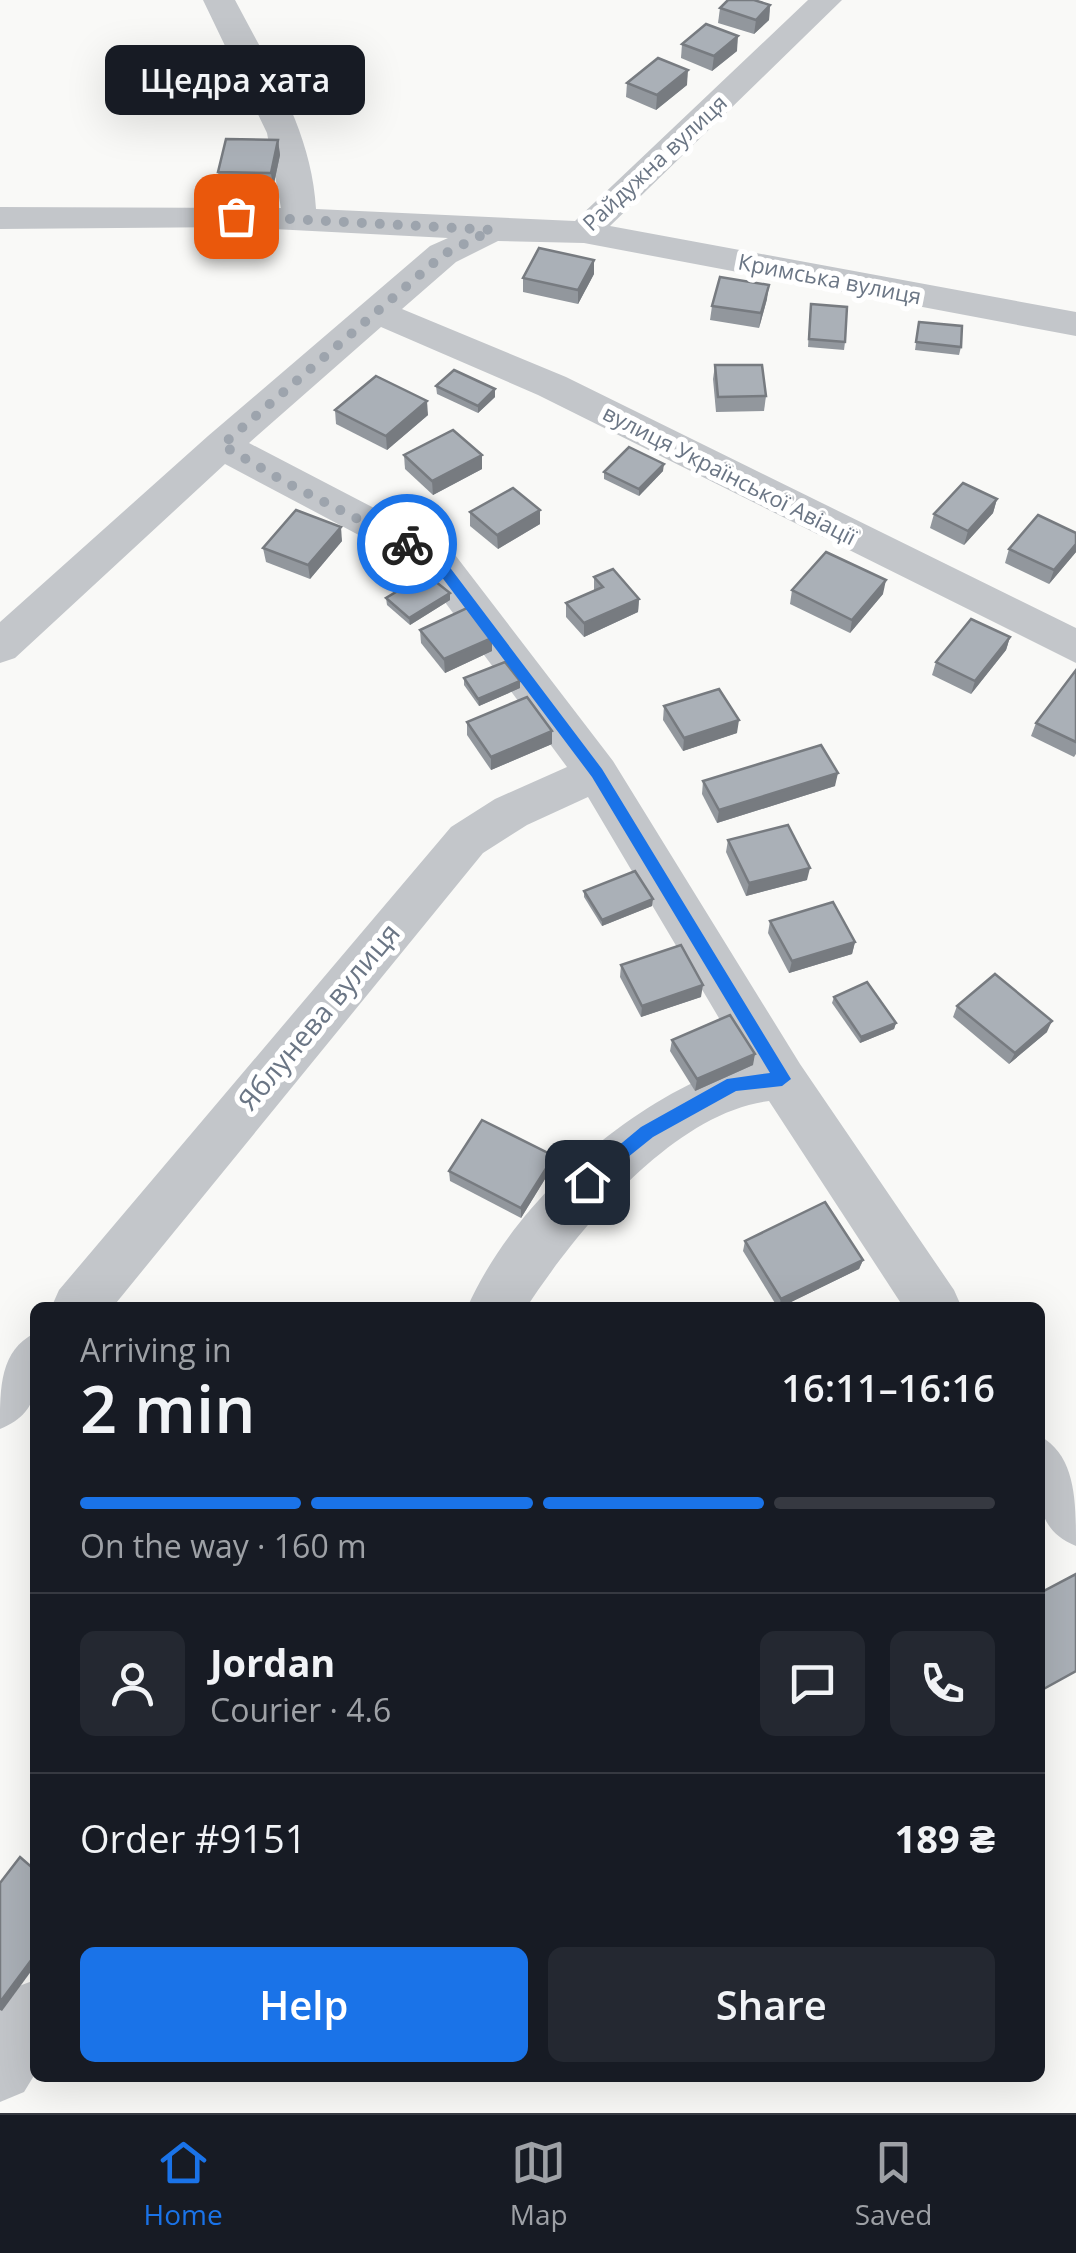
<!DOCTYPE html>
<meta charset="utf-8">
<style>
:root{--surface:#171b24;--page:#242831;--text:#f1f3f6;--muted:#9ea1a6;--line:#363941;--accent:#1a73e8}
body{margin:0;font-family:"Open Sans",sans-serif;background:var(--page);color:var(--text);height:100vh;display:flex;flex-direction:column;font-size:38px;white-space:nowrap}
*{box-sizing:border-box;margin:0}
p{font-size:32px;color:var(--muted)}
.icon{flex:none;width:55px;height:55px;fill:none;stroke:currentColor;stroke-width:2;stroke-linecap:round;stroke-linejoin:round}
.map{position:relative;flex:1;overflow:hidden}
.details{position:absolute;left:30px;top:1302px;width:1015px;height:780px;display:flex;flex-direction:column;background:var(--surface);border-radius:15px;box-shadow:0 10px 40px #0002}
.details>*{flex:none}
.pin{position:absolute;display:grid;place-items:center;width:85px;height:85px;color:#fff;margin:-42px;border-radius:20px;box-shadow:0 5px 15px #0006}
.courier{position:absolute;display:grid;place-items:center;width:100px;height:100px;margin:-50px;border:8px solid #1a73e8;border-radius:50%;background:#fff;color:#222;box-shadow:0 2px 12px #0007}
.bubble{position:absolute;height:70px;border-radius:15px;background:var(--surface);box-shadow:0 10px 40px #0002;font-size:32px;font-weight:600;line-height:70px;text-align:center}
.overview em{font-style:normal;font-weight:600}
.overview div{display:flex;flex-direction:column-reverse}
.overview{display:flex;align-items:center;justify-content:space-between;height:170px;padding:0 50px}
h1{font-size:65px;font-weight:600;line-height:75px}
.bar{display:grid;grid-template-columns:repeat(4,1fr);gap:15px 10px;align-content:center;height:120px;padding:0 50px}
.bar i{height:12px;border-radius:8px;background:var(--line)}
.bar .current{background:var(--accent)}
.bar p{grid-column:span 4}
.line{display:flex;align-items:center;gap:25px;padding:0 50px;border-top:2px solid var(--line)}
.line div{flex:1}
.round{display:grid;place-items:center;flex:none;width:105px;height:105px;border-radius:15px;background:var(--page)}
.action{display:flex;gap:20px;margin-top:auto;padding:20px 50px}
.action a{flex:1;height:115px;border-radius:15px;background:var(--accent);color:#fff;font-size:40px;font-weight:600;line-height:115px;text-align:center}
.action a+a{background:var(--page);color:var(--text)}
.tabs{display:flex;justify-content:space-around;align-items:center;height:140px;border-top:2px solid var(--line);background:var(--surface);font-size:28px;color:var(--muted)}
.tabs a{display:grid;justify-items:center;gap:5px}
.tabs .current{color:var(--accent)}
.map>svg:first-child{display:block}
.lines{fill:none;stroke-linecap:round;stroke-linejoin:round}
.minor{fill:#c3c6ca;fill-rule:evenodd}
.wall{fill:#92979d}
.shaded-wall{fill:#777b80}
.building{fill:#aab0b7;stroke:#777b80;stroke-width:2.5}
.route{fill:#1a73e8}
.done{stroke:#9da4ad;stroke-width:10;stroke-dasharray:0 18}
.labels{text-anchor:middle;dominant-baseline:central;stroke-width:10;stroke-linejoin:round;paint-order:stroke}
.far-street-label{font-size:22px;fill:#6b7685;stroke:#fff}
.street-label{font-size:28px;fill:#6b7685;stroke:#fff}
</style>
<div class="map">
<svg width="1076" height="2113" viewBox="0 0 1076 2113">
<rect width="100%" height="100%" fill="#f9f9f7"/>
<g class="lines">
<g class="minor">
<path d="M203,0H235C270,67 312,132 316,209L575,221L808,0H842L610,226L1076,312V336L584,243L498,241L456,262L402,309L566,377L1076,628V663L538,395L381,327L249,443L449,547L613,761L800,1064L954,1290L962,1308H904L769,1101C672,1113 576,1232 526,1308H467C514,1201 634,1096 745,1062L588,797L527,825L483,853L112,1308H51L59,1290L451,827L495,799L567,767L419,567L225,464L15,658L0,663V622L208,436L430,246L448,238L236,227L0,229V207L281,208L267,133Z"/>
<path d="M35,1333C35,1376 47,1410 0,1429C0,1386 0,1351 35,1333Z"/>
<path d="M1040,1436C1076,1456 1076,1501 1076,1546C1027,1526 1040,1481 1040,1436Z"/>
<path d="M35,1980V2074L24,2092L0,2102V2007L11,1989Z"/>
</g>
</g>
<g class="wall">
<path d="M770,5L769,20L754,34L718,23L720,8Z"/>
<path d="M682,44L737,51L712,71L681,58Z"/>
<path d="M627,83L687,85L656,110L626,97Z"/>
<path d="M278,140L280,155L273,188L220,186L218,172Z"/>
<path d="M594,274L578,304L523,292V278Z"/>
<path d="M767,299L759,328L710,320L712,306Z"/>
<path d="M810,312L845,342L844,350L808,347Z"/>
<path d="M919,322L961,347L959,355L915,350Z"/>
<path d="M715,365L766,396L764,411L716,412L713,379Z"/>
<path d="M436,386L495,389V397L478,413L437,394Z"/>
<path d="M335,410L428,415L387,450L336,424Z"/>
<path d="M404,455H482V469L433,495L405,469Z"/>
<path d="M663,471L639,496L604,479V472Z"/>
<path d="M997,499L993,513L964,545L930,528L934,514Z"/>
<path d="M470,512L540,524L498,549L470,526Z"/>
<path d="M1076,533V552L1049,584L1005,563L1009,549Z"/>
<path d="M342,541L310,579L266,562L263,548Z"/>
<path d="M594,577L639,599L638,612L584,637L566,617V603L594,591Z"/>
<path d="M792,590L883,594L850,633L790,604Z"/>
<path d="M450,593V600L410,625L387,605L386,598Z"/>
<path d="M420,630L492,651L445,673L421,643Z"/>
<path d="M1010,637L1006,650L971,694L932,675L936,662Z"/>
<path d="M1076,670V754L1074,757L1031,736L1036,723Z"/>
<path d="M464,678L520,688L479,706L464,685Z"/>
<path d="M664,706L737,733L683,751L663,720Z"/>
<path d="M467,722L552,731V744L491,770L467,735Z"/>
<path d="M703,781L835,786L717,823L702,794Z"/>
<path d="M728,840L807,880L746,896L726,852Z"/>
<path d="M584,891L652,906L602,926L584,897Z"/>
<path d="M770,921L855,942L852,954L789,973L768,933Z"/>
<path d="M621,965L701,997L641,1017L620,977Z"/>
<path d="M834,997L896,1023L894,1029L860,1043L832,1003Z"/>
<path d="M957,1006L1047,1032L1009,1064L953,1017Z"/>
<path d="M672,1040L753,1065L695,1091L670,1051Z"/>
<path d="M553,1166L521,1218L450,1181L449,1171Z"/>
<path d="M745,1241L863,1260L859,1269L778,1308L743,1251Z"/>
</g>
<g class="shaded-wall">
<path d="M770,5L769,20L754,34L756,20Z"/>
<path d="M738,36L737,51L712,71L714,56Z"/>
<path d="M688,70L687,85L656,110L657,95Z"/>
<path d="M278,140L280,155L273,188L271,173Z"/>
<path d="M594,260V274L578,304V290Z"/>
<path d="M769,285L767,299L759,328L761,313Z"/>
<path d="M495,389V397L478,413V406Z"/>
<path d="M427,401L428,415L387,450L386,436Z"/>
<path d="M482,455V469L433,495L432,481Z"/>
<path d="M664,464L663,471L639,496V489Z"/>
<path d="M997,499L993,513L964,545L968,531Z"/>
<path d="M540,510V524L498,549L497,535Z"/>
<path d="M341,527L342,541L310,579L308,565Z"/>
<path d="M1076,544V552L1049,584L1054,570Z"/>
<path d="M886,580L883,594L850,633L852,620Z"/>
<path d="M450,593V600L410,625L409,618Z"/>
<path d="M639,599L638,612L584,637V623Z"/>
<path d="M1010,637L1006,650L971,694L975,681Z"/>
<path d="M492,638V651L445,673L444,659Z"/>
<path d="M520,681V688L479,706L478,699Z"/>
<path d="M739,720L737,733L683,751L684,738Z"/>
<path d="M552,731V744L491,770V757Z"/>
<path d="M838,773L835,786L717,823L719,810Z"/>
<path d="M810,868L807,880L746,896L749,883Z"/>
<path d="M653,899L652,906L602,926V920Z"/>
<path d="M855,942L852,954L789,973L792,961Z"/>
<path d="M703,985L701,997L641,1017L642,1006Z"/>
<path d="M1052,1021L1047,1032L1009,1064L1015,1053Z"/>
<path d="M896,1023L894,1029L860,1043L861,1037Z"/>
<path d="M755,1054L753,1065L695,1091L697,1079Z"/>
<path d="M554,1156L553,1166L521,1218V1208Z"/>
<path d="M863,1260L859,1269L779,1308L781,1299Z"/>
<path d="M35,1955V1966L2,2011L0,2010V2002Z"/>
</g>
<g class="building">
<path d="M728,0H754L770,5L756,20L720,8Z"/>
<path d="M706,24L738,36L714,56L682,44Z"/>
<path d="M658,58L688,70L657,95L627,83Z"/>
<path d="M226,139L278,140L271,173L218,172Z"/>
<path d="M539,248L594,260L578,290L523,278Z"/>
<path d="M720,277L769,285L761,313L712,306Z"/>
<path d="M811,304L847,307L845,342L809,339Z"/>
<path d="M919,322L962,326L961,347L916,342Z"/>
<path d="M715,365H762L766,396L718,397Z"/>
<path d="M454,370L495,389L478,406L436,386Z"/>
<path d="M376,376L427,401L386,436L335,410Z"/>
<path d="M453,430L482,455L432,481L404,455Z"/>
<path d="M629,447L664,464L639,489L604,472Z"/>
<path d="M963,483L997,499L968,531L934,514Z"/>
<path d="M513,488L540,510L497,535L470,512Z"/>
<path d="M296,510L341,527L308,565L263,548Z"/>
<path d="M1038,515L1076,533V544L1054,570L1009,549Z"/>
<path d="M826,552L886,580L852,620L792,590Z"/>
<path d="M613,569L639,599L584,623L566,603L603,587L594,577Z"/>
<path d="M426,574L450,593L409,618L386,598Z"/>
<path d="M467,608L492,638L444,659L420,630Z"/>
<path d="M971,619L1010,637L975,681L936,662Z"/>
<path d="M505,662L520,681L478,699L464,678Z"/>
<path d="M1076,670V742L1036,723Z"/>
<path d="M719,689L739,720L684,738L664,706Z"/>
<path d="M527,697L552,731L491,757L467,722Z"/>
<path d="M821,745L838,773L719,810L703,781Z"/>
<path d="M788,825L810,868L749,883L728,840Z"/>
<path d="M635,871L653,899L602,920L584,891Z"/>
<path d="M833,902L855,942L792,961L770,921Z"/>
<path d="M681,945L703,985L642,1006L621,965Z"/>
<path d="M995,974L1052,1021L1015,1053L957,1006Z"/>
<path d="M867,982L896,1023L861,1037L834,997Z"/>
<path d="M730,1015L755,1054L697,1079L672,1040Z"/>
<path d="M482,1120L554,1156L521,1208L449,1171Z"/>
<path d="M825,1202L863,1260L781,1299L745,1241Z"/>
<path d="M1076,1574V1671L1040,1691V1593Z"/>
<path d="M20,1857L35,1870V1955L0,2002V1883Z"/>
</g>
<path class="route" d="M407,539L439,553L602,769L791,1079L782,1086L736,1091L653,1137L587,1190L581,1188V1177L641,1127L727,1079L770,1073L592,777L429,560L402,547L400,544Z"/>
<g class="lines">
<path class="done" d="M236,216L492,230L444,254L222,445L285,482L407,544"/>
</g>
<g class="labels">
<g class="far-street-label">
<text transform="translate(654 162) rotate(-43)">Райдужна вулиця</text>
<text transform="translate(830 278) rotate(11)">Кримська вулиця</text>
<text transform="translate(730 474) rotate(27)">вулиця Української Авіації</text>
</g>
<g class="street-label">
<text transform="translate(318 1016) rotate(-50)">Яблунева вулиця</text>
</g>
</g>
</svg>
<div class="pin" style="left:236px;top:216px;background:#ea580c"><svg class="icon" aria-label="bag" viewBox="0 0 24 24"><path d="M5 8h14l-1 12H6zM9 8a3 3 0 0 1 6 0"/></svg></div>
<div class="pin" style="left:587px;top:1182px;background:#1f2937"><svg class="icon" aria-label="home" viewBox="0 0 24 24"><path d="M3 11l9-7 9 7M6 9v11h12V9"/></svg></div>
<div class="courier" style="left:407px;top:544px"><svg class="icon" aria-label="bike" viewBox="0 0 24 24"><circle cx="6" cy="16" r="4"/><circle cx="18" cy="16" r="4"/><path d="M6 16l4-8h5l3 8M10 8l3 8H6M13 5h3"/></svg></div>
<div class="bubble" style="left:105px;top:45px;width:260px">Щедра хата</div>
<section class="details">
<div class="overview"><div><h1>2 min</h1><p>Arriving in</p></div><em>16:11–16:16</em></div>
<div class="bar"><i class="current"></i><i class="current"></i><i class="current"></i><i></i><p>On the way · 160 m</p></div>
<div class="line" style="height:180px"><a class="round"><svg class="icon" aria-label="person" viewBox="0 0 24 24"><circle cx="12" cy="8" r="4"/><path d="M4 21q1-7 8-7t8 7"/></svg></a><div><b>Jordan</b><p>Courier · 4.6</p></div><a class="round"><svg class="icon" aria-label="chat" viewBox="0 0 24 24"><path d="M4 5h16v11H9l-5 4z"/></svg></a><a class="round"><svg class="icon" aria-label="phone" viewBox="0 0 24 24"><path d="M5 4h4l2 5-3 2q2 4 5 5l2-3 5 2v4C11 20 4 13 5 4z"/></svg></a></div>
<div class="line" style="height:130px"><div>Order #9151</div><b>189 ₴</b></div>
<div class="action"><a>Help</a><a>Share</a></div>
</section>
</div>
<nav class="tabs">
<a class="current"><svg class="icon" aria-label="home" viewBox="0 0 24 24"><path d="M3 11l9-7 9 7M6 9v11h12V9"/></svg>Home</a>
<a><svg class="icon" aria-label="map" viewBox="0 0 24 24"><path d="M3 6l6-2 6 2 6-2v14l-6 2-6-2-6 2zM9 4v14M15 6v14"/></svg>Map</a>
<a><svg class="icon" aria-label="saved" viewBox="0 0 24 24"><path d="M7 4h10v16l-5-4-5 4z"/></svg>Saved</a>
</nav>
